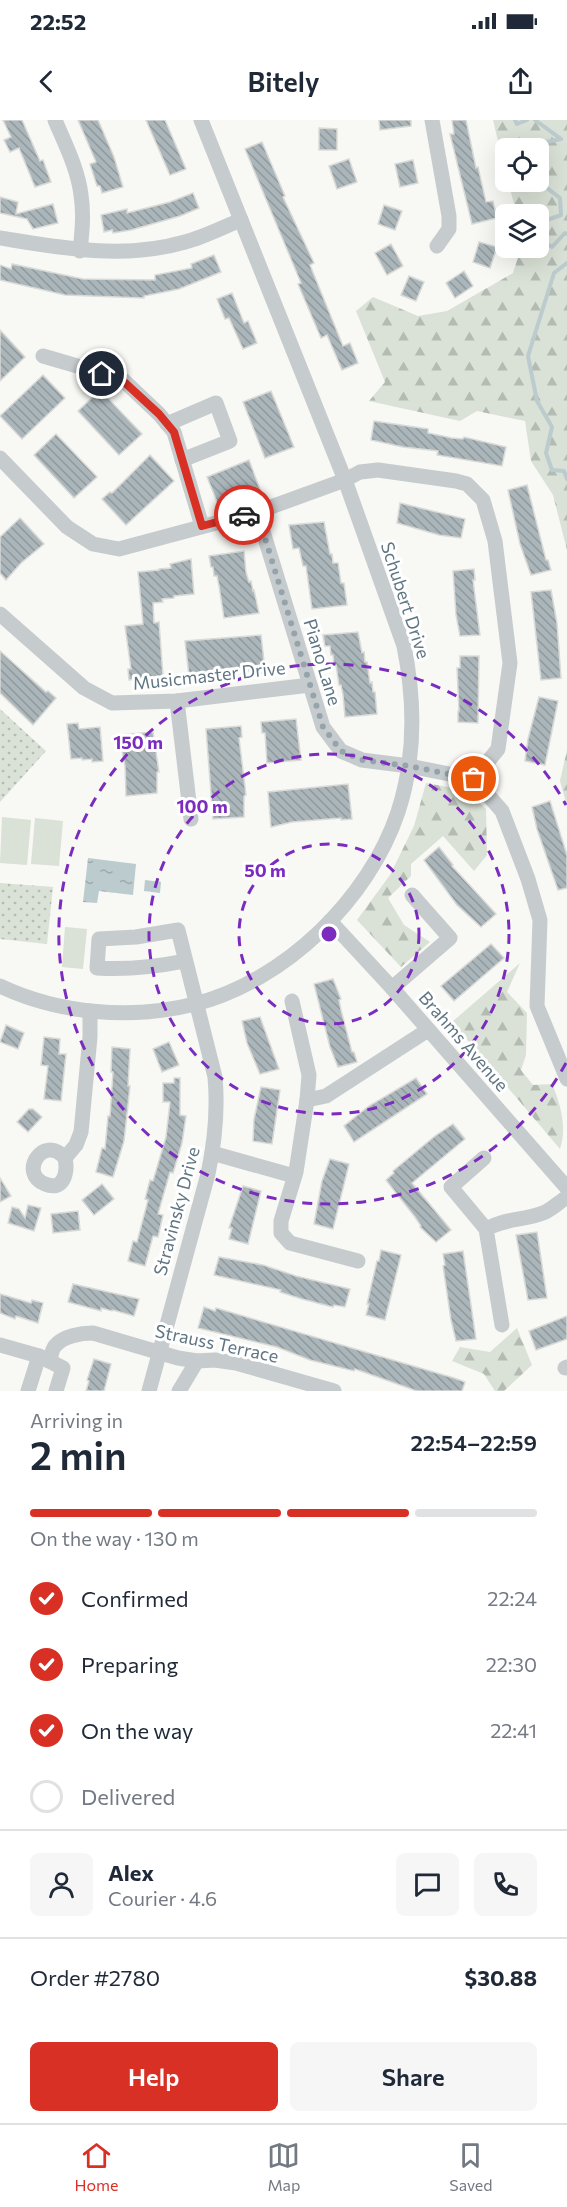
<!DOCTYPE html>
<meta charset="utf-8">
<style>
:root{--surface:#fff;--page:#f6f6f7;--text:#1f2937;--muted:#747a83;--line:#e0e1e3;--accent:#d93025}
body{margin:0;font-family:Commissioner,sans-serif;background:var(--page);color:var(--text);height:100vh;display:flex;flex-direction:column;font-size:22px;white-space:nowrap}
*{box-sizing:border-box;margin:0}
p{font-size:20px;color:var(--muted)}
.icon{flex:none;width:33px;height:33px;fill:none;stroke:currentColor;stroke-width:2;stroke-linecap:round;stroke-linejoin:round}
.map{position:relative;height:1271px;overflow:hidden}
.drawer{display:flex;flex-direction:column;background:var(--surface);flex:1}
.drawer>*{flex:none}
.tools{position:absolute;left:495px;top:18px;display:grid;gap:12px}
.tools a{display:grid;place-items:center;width:54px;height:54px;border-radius:9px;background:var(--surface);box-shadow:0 6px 24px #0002;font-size:30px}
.pin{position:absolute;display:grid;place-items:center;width:51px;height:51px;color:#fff;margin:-26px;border:3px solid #fff;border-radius:50%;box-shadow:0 2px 6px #0007}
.courier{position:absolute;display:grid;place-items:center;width:60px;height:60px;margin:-30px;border:4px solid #d93025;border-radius:50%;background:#fff;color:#222;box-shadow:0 2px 8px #0007}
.head em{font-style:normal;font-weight:600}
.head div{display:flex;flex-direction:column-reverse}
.head{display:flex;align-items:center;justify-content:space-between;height:102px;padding:0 30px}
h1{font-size:39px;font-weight:600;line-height:45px}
.bar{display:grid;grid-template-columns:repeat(4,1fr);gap:9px 6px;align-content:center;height:72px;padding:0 30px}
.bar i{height:8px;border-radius:4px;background:var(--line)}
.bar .selected{background:var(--accent)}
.bar p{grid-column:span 4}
.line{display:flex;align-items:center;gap:15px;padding:0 30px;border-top:2px solid var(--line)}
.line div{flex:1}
.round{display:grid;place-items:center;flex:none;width:63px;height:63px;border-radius:9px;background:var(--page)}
ol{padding:0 30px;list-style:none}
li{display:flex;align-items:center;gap:18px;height:66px}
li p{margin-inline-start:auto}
li .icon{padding:6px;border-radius:50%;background:var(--accent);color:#fff;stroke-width:4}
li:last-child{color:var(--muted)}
li i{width:33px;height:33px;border:3px solid var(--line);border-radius:50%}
.cta{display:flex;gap:12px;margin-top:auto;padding:12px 30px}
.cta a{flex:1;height:69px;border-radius:9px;background:var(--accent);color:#fff;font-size:24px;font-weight:600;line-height:69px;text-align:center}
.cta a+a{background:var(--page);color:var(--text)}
.status{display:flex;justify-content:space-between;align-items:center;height:42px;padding:0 30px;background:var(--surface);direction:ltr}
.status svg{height:16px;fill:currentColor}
header{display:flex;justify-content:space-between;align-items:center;height:78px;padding:0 30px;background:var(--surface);font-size:27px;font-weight:600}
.tab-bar{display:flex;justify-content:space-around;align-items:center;height:84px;border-top:2px solid var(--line);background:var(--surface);font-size:16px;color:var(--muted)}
.tab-bar a{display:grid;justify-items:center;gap:3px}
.tab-bar .selected{color:var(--accent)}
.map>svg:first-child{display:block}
.grass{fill:#dae1d6}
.forest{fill:url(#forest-firs)}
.park{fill:url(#park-dots)}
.water{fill:url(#water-ripples)}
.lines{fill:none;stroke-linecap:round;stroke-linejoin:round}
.stream{stroke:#bccbce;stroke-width:4}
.building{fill:url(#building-back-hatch);stroke:#dadad7;stroke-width:1.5}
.minor{stroke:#c6cbce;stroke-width:15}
.done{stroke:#95a4ab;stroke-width:6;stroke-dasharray:0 10.8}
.route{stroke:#d93025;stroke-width:8}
.ring{fill:none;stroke:#7b2cbf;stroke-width:3;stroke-dasharray:10 8}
.labels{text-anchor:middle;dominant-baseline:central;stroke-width:6;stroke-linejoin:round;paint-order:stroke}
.street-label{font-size:18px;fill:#607683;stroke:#fff}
.centre{fill:#7b2cbf;stroke:#fff;stroke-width:3}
.ring-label{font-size:18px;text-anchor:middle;font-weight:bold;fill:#7b2cbf;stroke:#fff;stroke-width:6;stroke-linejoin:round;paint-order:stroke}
</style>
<div class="status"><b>22:52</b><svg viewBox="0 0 49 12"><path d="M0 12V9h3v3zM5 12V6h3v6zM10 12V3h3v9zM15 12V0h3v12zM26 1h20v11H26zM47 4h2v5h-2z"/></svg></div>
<header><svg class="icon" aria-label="back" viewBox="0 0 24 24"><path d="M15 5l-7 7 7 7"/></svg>Bitely<svg class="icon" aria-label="share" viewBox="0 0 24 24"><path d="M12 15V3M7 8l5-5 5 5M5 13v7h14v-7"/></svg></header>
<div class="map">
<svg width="567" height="1271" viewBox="0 0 567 1271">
<defs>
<pattern id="forest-firs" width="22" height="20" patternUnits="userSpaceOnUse" patternTransform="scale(1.5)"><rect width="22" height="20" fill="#dae1d6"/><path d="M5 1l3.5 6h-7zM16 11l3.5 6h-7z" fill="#b4bbb3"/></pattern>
<pattern id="park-dots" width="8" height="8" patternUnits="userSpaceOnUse" patternTransform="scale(1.5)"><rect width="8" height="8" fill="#dae1d6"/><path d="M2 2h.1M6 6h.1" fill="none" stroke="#b4bbb3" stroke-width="1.8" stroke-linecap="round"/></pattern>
<pattern id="water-ripples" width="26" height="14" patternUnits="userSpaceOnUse" patternTransform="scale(1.5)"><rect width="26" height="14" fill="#bccbce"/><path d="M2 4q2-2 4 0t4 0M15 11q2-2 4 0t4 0" fill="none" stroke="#9ca9ad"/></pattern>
<pattern id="building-back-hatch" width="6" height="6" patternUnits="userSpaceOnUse" patternTransform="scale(1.5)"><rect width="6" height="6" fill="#abb6bb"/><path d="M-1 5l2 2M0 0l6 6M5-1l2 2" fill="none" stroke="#8f999d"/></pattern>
</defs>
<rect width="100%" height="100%" fill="#f8f8f5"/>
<g class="grass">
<path d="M2,697L31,700L27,745L0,743Z"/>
<path d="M35,698L63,701L59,746L31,744Z"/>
<path d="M65,807L87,809L83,849L62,847Z"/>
</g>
<g class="forest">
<path d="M493,0H567V430L553,375L531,341L525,301L477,291L460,301L369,281L385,262L356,191L373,177L418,196L447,191L513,153L521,128H538V94H517L508,62H538V28H506L505,51Z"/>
<path d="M567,630V686L560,661Z"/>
<path d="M426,663L464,670L486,689L487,735L474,751L443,716L411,744V756L388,778L404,805L430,822L401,847L357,800L390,755L414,706Z"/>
<path d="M520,843L507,872L527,893L526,935L521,950L533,965L552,964C561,985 567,1008 560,1029L452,902Z"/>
<path d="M517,1208L532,1245L504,1271H495L484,1254L452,1241L460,1227L490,1232Z"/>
</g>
<g class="park">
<path d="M0,589L46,631L0,682Z"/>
<path d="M0,763L53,767L47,824L0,819Z"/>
</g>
<g class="water">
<path d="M88,738L136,744L133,775L99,771L97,783L83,782Z"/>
<path d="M145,760L161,762L160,773L144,771Z"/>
</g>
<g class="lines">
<g class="stream">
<path d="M515,0L517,4L527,0"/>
<path d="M517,28L561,19L535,0"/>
<path d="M538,61L560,78L561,95L547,100L542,121L552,127L565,113L567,114"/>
<path d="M567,143L554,153L528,236L537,281L552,307L546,333L552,350L564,351L567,359"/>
</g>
</g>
<g class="building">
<path d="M3,0H22L40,41L43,40L51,62L35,67L19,28L10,32L4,20L11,17Z"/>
<path d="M78,0H98L114,37L123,67L102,73L100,66H97L90,44L96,42Z"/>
<path d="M146,0H165L186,49L170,55Z"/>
<path d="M379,0H411V6L380,10Z"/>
<path d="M452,0H466L476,48L478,47L486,82L493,81L497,98L472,104L450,14H454Z"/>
<path d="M319,8L337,9V30H319Z"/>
<path d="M262,22L285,76L283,77L314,143L310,145L343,226L350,223L358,243L342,250L327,215L321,218L298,164L301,163L245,29Z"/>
<path d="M349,39L357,62L337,69L329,46Z"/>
<path d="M413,40L418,63L400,67L395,44Z"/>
<path d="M193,73L199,88L180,96L131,110L113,113L112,110L104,112L101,95L127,89V93L170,82Z"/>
<path d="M0,77L18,82L16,94L53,84L58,103L33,109L27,99L0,93Z"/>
<path d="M384,85L402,91L395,110L378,104Z"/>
<path d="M479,122L497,127L490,148L473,142Z"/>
<path d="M391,124L403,146L387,155L375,133Z"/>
<path d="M214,135L221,152L179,169L144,176V178L65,175L0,160V145L11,149L12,144L83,159L155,160V155L192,148L191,144Z"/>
<path d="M464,151L473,166L455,178L446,163Z"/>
<path d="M409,156L424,162L416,181L401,175Z"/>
<path d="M232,173L244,203L248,201L257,223L243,229L229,198L225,199L217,179Z"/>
<path d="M0,210L25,237L0,261Z"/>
<path d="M43,255L65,278L22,319L0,296Z"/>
<path d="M100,270L142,314L119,335L78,291Z"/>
<path d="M271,271L294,327L265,338L243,282Z"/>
<path d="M374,301L428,309V313L452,318L463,319L464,317L506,327L502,346L437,335L438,331L403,327L371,320Z"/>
<path d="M56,314L97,357L74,378L34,335Z"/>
<path d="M150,335L174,361L126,405L102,379L110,372L112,373Z"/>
<path d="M249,340L261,372L220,389L207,357Z"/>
<path d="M527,365L546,440H548L551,450L531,455L520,424L508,370Z"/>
<path d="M400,383L465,399L461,418L439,415L397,403Z"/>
<path d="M20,398L44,424L21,443L6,460L0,453V417Z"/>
<path d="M324,402L330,434H332L333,443H338L341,463H344L347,485L312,489L306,446H303L299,428L293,429L289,405Z"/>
<path d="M244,431L246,452L249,462L251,461L253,471L254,470L259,493L224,498L219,466L217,456H214L213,447H211L209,436Z"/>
<path d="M191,439L194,474L174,476V478L162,479L163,482L153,483L154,503L159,502L163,556L129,560L128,549H131L125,506L143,504L138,452L159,450V449L171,448L170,444Z"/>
<path d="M474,449L475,460H473L480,515L460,516L456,495L453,451Z"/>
<path d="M551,470L557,503L561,558L541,560L531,472Z"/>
<path d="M358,512L362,533L364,532L365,542H367L370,563L372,562L373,572H375L377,594L345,597L343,575L341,565H339L336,545H334L333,535H331L330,526H325L323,515Z"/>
<path d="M261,515L265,550L242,551L231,548L189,556L185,521Z"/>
<path d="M0,531L46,572L48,571L56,578L33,605L0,573Z"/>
<path d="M460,536H479L478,603L458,602V591H459L457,548H460Z"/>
<path d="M539,577L558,581L545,645L525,641L528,619Z"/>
<path d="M296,599L301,640L267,643L265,613H262L261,602Z"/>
<path d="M78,603L79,609L100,607L103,641L92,642V639L82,640V638L71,639L67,604Z"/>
<path d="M241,606L242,617L239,618L246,675L244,676V697L213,699L206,609Z"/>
<path d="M153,612L159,652H157V673L126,676L125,646L119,615Z"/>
<path d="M348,664L352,699L341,700V698L292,702L271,707L268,672Z"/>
<path d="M550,681L567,735V768L558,770L537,709L532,687Z"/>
<path d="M439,727L453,745L452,746L496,794L481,807L457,785L424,740Z"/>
<path d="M491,824L504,838L454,881L441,866Z"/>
<path d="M333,859L341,879L339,880L341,890L352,932H354L357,942L338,947L330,927L314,864Z"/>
<path d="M260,897L279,949L260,954L247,923L242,901Z"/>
<path d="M6,905L24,913L18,929L0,922Z"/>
<path d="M44,917L60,919L59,934H66L61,981L44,979L48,946L41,945Z"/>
<path d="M169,922L179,945L162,952L153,929Z"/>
<path d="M112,927L130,929L128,966H130L124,1021L113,1057L96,1052L102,1028L105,1029L108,996H110L113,952H111Z"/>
<path d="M174,958H180V995L186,996L182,1023L173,1053L170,1052L158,1094L163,1095L158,1117L153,1116L145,1146L128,1141L133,1121L137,1122L148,1080L145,1079L150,1060L153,1061L166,1017L170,982H163V963H174Z"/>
<path d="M416,958L427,974L354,1022L344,1006L369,986Z"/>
<path d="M261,967L280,970L272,1024L253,1021L254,999Z"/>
<path d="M29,989H33L42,997L28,1012L17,1002Z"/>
<path d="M453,1004L465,1019L412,1063L451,1110L436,1122L420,1107L421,1106L415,1097L386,1060L394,1053L393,1051L435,1016Z"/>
<path d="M330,1039L349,1044L333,1109L314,1104L322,1061Z"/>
<path d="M0,1058L11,1076L0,1082Z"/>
<path d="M102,1064L114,1079L94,1095L82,1080Z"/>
<path d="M243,1066L261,1071L248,1124L229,1119L232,1108H229Z"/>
<path d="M28,1085L41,1088L34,1111L8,1103L12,1087L19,1089L25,1098Z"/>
<path d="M78,1091L80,1110L53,1113L51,1094Z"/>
<path d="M537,1112L547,1178L528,1180L516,1115Z"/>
<path d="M381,1130L401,1135L385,1200L366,1195L369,1184H367L377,1141H379Z"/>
<path d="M463,1131L476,1219L456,1221L451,1200L443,1146L445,1145L443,1134Z"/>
<path d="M219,1137L263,1145L296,1156L350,1169L345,1187L334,1185L333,1187L302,1179L280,1172L281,1170L214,1155Z"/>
<path d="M73,1164L139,1179L134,1196L113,1190L112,1191L101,1188V1191L68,1182Z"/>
<path d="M0,1174L31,1183L32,1180L43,1183L38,1203L16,1196L15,1199L0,1193Z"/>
<path d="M204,1187L215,1191L216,1188L454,1258L465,1262L462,1271H417L355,1249L354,1251L310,1240L277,1227L198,1208Z"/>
<path d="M567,1196V1219L536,1230L529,1211Z"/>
<path d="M94,1239L111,1244L104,1271H86L89,1261L87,1260Z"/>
</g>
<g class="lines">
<g class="minor">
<path d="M55,0C65,24 78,49 81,75C84,94 82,113 80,131"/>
<path d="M432,0L449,96V109L437,126"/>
<path d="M0,118C62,128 123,140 185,122C204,117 223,107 241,100"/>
<path d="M43,236L122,259L159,294L174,312L202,406"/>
<path d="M167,304L216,283L230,321L182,340"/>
<path d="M0,338L67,407L93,424L119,429L257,392L345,360L360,352L378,350L456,361L467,364L483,380L495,421L510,543L498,629L474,659"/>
<path d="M257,392L323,607L341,631L362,640L409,646L474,659L502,691L528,759L540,800L537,886L567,959"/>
<path d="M0,494L84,568L112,583L177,581L310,565"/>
<path d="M177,581L191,699"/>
<path d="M330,801L392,868L567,1068"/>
<path d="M0,866C59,894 132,900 195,884C285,861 369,779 398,692C416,637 415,581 404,526L345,360L201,0"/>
<path d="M392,868L450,818L412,775"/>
<path d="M292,881L309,955L307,980"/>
<path d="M212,1033L294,1056"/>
<path d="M65,1038C68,1052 64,1072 45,1064C18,1054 43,1013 65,1038L76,1025L81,1012L90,917V891"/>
<path d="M484,1038L451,1067L486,1109L502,1205"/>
<path d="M486,1109C506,1098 522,1101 543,1093C551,1090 559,1082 567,1077"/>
<path d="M358,1141L290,1123L281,1113V1101L296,1052L307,980L326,976L428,910"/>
<path d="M0,1225L39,1236L63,1248L56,1271"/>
<path d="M50,1241C51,1236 52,1229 55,1226C63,1216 81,1213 93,1213L178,1238L197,1241L215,1240L236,1243L334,1271"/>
<path d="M565,1248L567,1247"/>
<path d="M28,1271L39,1236"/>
<path d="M149,1271L208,1054C215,1021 218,990 215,957L178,810L136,817L99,819L97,848C127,850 155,847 185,841"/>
<path d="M179,1271L197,1241"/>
</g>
</g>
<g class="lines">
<path class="done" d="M244,395L257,392L323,607L341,631L362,640L409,646L474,659"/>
<path class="route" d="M102,254L122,260L159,294L174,312L202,406L244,395"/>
</g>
<g class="ring">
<circle cx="329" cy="814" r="90"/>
<circle cx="329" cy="814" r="180"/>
<path d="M566 943A270 270 0 1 1 566 685"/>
</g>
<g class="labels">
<g class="street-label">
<text transform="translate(406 480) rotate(72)">Schubert Drive</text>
<text transform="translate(323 542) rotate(73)">Piano Lane</text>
<text transform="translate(209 555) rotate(-6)">Musicmaster Drive</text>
<text transform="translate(464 921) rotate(49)">Brahms Avenue</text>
<text transform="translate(176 1091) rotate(-75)">Stravinsky Drive</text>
<text transform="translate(217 1223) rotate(12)">Strauss Terrace</text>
</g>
</g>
<circle cx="329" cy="814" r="9" class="centre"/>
<g class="ring-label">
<text x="138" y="629">150 m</text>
<text x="202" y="693">100 m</text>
<text x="265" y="757">50 m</text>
</g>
</svg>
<div class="tools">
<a><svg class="icon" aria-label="locate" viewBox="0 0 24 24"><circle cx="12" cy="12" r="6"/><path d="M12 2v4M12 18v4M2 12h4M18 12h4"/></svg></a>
<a><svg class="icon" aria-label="layers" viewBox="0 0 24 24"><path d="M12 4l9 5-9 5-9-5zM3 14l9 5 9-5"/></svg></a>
</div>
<div class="pin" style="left:474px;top:659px;background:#ea580c"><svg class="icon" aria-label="bag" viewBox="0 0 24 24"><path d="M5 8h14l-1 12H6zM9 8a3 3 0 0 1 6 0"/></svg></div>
<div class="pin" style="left:102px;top:254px;background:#1f2937"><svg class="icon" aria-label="home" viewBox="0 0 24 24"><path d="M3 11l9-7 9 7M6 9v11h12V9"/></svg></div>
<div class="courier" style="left:244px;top:395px"><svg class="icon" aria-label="car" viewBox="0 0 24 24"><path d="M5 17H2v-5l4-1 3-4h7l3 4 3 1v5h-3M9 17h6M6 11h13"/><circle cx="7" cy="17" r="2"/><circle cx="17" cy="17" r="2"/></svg></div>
</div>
<section class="drawer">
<div class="head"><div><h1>2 min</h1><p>Arriving in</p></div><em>22:54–22:59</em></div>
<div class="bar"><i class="selected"></i><i class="selected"></i><i class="selected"></i><i></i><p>On the way · 130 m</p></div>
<ol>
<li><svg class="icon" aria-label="check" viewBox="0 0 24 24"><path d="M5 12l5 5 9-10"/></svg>Confirmed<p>22:24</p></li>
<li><svg class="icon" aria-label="check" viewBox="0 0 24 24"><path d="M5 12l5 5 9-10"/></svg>Preparing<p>22:30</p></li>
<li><svg class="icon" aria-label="check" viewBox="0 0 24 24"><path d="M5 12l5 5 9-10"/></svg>On the way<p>22:41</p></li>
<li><i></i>Delivered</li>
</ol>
<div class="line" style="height:108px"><a class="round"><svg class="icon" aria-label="person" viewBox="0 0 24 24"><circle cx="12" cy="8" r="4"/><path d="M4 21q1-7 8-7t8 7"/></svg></a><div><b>Alex</b><p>Courier · 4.6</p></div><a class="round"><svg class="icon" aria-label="chat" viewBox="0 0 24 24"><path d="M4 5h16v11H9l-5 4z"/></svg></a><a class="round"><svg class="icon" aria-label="phone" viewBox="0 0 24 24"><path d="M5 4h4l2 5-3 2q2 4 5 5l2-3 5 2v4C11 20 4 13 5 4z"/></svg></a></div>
<div class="line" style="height:78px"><div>Order #2780</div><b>$30.88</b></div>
<div class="cta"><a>Help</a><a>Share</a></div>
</section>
<nav class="tab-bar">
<a class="selected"><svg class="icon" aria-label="home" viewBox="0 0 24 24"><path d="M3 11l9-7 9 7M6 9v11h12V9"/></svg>Home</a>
<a><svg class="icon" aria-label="map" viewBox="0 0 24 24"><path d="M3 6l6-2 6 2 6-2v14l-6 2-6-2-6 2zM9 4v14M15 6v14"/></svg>Map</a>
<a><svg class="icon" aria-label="saved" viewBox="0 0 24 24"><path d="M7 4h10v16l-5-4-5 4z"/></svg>Saved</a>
</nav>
